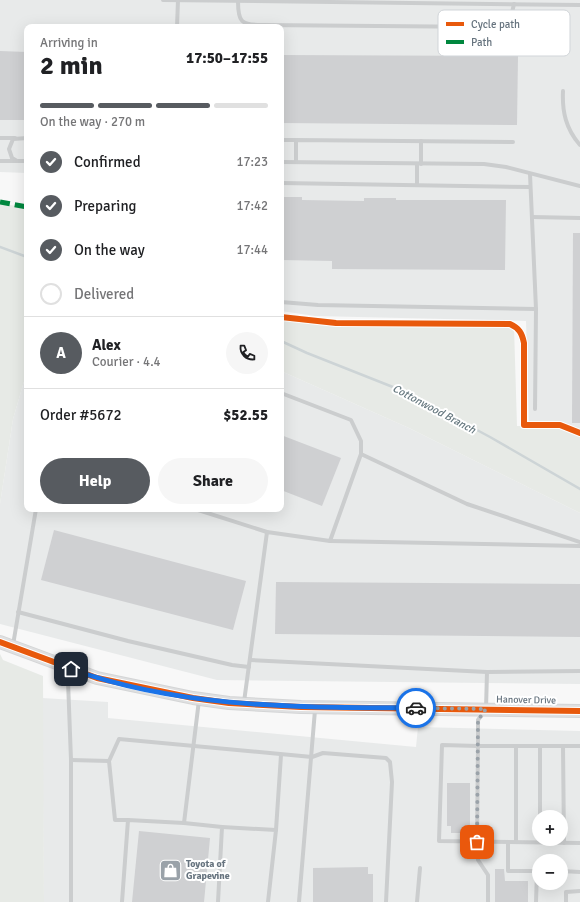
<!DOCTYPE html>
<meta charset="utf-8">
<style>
:root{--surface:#fff;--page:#f6f6f6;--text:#202124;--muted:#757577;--line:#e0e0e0;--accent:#575b60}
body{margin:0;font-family:Signika,sans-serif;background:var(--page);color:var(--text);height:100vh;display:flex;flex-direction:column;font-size:15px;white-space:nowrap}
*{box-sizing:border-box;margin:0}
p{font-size:13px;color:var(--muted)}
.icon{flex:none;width:22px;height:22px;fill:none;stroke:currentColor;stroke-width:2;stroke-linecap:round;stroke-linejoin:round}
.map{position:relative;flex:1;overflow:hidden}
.drawer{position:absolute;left:24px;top:24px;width:260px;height:488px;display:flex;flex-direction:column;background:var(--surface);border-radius:8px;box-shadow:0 4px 16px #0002}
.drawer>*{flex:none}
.controls{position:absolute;left:532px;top:810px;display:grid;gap:8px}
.controls a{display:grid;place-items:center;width:36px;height:36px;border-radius:50%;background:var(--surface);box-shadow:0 4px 16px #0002;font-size:20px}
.pin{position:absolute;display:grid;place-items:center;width:34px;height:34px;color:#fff;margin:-17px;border-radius:8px;box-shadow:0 2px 6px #0006}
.courier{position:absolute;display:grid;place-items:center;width:40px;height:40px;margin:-20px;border:3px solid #1a73e8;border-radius:50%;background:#fff;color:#222;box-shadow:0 1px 5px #0007}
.head em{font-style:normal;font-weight:700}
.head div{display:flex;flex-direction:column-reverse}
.head{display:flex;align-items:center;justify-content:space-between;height:68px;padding:0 16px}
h1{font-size:26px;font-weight:700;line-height:30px}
.bar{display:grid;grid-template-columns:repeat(4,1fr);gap:6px 4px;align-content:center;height:48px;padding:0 16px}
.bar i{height:5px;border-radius:3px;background:var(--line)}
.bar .on{background:var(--accent)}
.bar p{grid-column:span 4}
.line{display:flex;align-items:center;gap:10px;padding:0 16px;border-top:1px solid var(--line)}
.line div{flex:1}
.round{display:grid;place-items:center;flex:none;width:42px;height:42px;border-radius:21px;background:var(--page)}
ol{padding:0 16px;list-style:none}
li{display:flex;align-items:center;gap:12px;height:44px}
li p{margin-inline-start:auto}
li .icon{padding:4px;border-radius:50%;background:var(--accent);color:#fff;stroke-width:4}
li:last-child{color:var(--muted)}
li i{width:22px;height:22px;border:2px solid var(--line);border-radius:50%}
.primary-button{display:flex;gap:8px;margin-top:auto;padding:8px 16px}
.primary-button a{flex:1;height:46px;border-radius:24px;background:var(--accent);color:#fff;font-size:16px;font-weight:700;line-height:46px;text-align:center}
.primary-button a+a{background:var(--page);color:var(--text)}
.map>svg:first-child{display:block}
.built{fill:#e8eaea;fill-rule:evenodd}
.green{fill:#e7eae6}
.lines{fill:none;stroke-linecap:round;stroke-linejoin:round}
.stream{stroke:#cdd4d6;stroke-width:2.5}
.building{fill:#cfd0d2}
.secondary-casing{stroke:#d4d5d6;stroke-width:14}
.lane{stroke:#cbcdce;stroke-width:4}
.secondary{stroke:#dfe0e1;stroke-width:12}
.quiet{stroke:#00873e;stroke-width:5;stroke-dasharray:10 5;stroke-linecap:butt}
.cycleway-casing{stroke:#fff;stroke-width:8}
.cycleway{stroke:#e8590c;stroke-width:6}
.done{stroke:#9aa2a9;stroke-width:4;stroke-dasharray:0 7.2}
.route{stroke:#1a73e8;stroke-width:5}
.labels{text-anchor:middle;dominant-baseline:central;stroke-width:4;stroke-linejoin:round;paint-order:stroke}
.street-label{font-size:10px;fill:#67747f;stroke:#fff}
.poi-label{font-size:10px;font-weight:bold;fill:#67747f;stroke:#fff;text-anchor:start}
.water-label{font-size:11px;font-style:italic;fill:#677980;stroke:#fff}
.key{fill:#fff;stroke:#d1d5d9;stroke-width:1}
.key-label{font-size:11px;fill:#67747f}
</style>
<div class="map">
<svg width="580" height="902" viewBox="0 0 580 902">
<rect width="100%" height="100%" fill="#f8f8f8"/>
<g class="built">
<path d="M0,0H580V426L529,425L526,321L315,316L281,311V27H27V173L0,172Z"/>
<path d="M27,371V509H281V371L409,428L580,513V684L217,680L0,624V504L13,419Z"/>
<path d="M42,698L108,702V718L416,747L418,727L580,731V902H44ZM539,817H561V839H539ZM539,861H561V883H539Z"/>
</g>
<g class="green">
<path d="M0,204L27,207V371L13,419L0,504Z"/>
<path d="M281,317L326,325L514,327L517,426H580V513L409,428L281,371Z"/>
<path d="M0,654L3,660L43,676L44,902H0Z"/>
</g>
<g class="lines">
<g class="stream">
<path d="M0,247L27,257"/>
<path d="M281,341L307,353L408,393L490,437L580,489"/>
</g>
</g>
<g class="building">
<path d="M0,51L27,52V120H0Z"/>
<path d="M281,55L518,56L517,125L281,123Z"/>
<path d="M281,197H302V200L364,201V198H396V200H506L505,270L332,269V261L281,260Z"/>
<path d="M573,233H580V423H572Z"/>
<path d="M281,435L341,458L322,506L281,490Z"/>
<path d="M54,530L246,581L233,630L41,580Z"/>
<path d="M276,582L580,584V637L275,634Z"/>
<path d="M447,783H470V825H467V833H451V826H447Z"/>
<path d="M139,831L210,838L204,902H132Z"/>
<path d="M368,867V874H373V902H313V868Z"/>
<path d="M495,869H504L505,881H528V902H495Z"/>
</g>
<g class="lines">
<defs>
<path id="secondary" d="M0,642L97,678L193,698L229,703L301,707L580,711"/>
</defs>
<use href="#secondary" class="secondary-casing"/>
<g class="lane">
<path d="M163,0L580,5"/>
<path d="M238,1C238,22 241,25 262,25L493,27L503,26L510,21L514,4"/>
<path d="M177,27L178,0"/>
<path d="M563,91C562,112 566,129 580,145"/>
<path d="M0,138H15"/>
<path d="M27,138L13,139L9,149L12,158L17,161H27"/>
<path d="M281,140H296"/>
<path d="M0,161H17"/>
<path d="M281,162L484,164L506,167L580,186"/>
<path d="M296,162V140L513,142"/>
<path d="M417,164V185"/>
<path d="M421,164V141"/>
<path d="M281,183L530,187"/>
<path d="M532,217L580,218"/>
<path d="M281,302L318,305L536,309L530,174"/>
<path d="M281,393L351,420L361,441V454L467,504L580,542"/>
<path d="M535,409L536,309"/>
<path d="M195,509L267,532"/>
<path d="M330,541L580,546"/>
<path d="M18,612L128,641L232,665L249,667"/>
<path d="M13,645L36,509"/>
<path d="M250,660L487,672"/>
<path d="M580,671L487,672L486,709L478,720V746L442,745L439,841L580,843"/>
<path d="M199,700L184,823L222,827L218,902"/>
<path d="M244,702L267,532L330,541L361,454"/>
<path d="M516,746V842"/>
<path d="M540,746V817"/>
<path d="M563,746L564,843"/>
<path d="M71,760L109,761"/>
<path d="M128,820H115L109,761L119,739L312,757L323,753L386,758L390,762L392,782L386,902"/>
<path d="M222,827L276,830L268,902"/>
<path d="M276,830L281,755"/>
<path d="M508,842V871H539"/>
<path d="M561,871L580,872"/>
<path d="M71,902V760L68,681L71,670"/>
<path d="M122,902L128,820L184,823"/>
<path d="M299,902L315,710"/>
<path d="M417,902L420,868"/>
<path d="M488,902V875L478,860L477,842L478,746H580"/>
<path d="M536,902L537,871"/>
<path d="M566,902V892L580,891"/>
</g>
<use href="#secondary" class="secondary"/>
<path class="quiet" d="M0,202L27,207"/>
<defs>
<g id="cycleway">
<path d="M281,317L336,323L510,324C519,328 522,333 524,343V425H560L580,433"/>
<path d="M0,642L97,678L193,698L229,703L301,707L580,711"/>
</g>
</defs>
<use href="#cycleway" class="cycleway-casing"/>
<use href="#cycleway" class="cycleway"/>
</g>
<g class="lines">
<path class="done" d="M416,708L486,709L478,720L477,842"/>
<path class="route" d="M71,669C182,709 300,707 416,708"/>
</g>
<defs>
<symbol id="shop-square" viewBox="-11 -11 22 22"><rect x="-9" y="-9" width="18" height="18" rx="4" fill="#9aa2a9" stroke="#fff"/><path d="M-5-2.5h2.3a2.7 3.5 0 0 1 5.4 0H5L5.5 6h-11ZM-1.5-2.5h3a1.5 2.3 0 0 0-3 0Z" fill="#fff"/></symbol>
</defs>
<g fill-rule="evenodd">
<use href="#shop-square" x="158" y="858" width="25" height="25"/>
</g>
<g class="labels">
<g class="street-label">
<text transform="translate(526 700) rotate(1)">Hanover Drive</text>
</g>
<g class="poi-label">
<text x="186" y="864">Toyota of<tspan x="186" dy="12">Grapevine</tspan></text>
</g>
<g class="water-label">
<text transform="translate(434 409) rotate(28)">Cottonwood Branch</text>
</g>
</g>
<rect x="438" y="10" width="132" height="46" rx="6" class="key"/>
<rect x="446" y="22" width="18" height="4" fill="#e8590c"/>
<rect x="446" y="40" width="18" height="4" fill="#00873e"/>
<g class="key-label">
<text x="471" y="28">Cycle path</text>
<text x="471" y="46">Path</text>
</g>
</svg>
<div class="controls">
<a>+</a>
<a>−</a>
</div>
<div class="pin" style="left:477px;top:842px;background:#ea580c"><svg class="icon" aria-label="bag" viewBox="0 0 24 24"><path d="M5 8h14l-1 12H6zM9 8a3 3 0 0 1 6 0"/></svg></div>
<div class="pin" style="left:71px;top:669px;background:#1f2937"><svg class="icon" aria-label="home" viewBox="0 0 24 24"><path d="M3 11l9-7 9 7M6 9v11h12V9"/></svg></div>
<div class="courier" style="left:416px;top:708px"><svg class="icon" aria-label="car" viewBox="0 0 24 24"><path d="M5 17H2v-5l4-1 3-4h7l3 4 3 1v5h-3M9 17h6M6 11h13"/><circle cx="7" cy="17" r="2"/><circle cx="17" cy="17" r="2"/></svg></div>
<section class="drawer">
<div class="head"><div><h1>2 min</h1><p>Arriving in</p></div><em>17:50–17:55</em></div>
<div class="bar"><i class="on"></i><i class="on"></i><i class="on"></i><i></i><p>On the way · 270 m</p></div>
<ol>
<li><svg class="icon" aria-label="check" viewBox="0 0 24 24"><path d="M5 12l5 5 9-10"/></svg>Confirmed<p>17:23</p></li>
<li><svg class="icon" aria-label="check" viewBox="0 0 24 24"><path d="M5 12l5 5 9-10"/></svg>Preparing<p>17:42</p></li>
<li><svg class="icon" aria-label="check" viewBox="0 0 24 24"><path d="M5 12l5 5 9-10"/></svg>On the way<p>17:44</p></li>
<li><i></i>Delivered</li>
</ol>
<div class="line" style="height:72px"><b class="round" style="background:var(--accent);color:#fff">A</b><div><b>Alex</b><p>Courier · 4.4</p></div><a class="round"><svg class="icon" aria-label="phone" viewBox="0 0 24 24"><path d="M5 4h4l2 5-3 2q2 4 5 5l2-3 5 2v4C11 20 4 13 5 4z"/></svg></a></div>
<div class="line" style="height:52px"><div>Order #5672</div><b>$52.55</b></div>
<div class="primary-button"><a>Help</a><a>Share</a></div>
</section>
</div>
